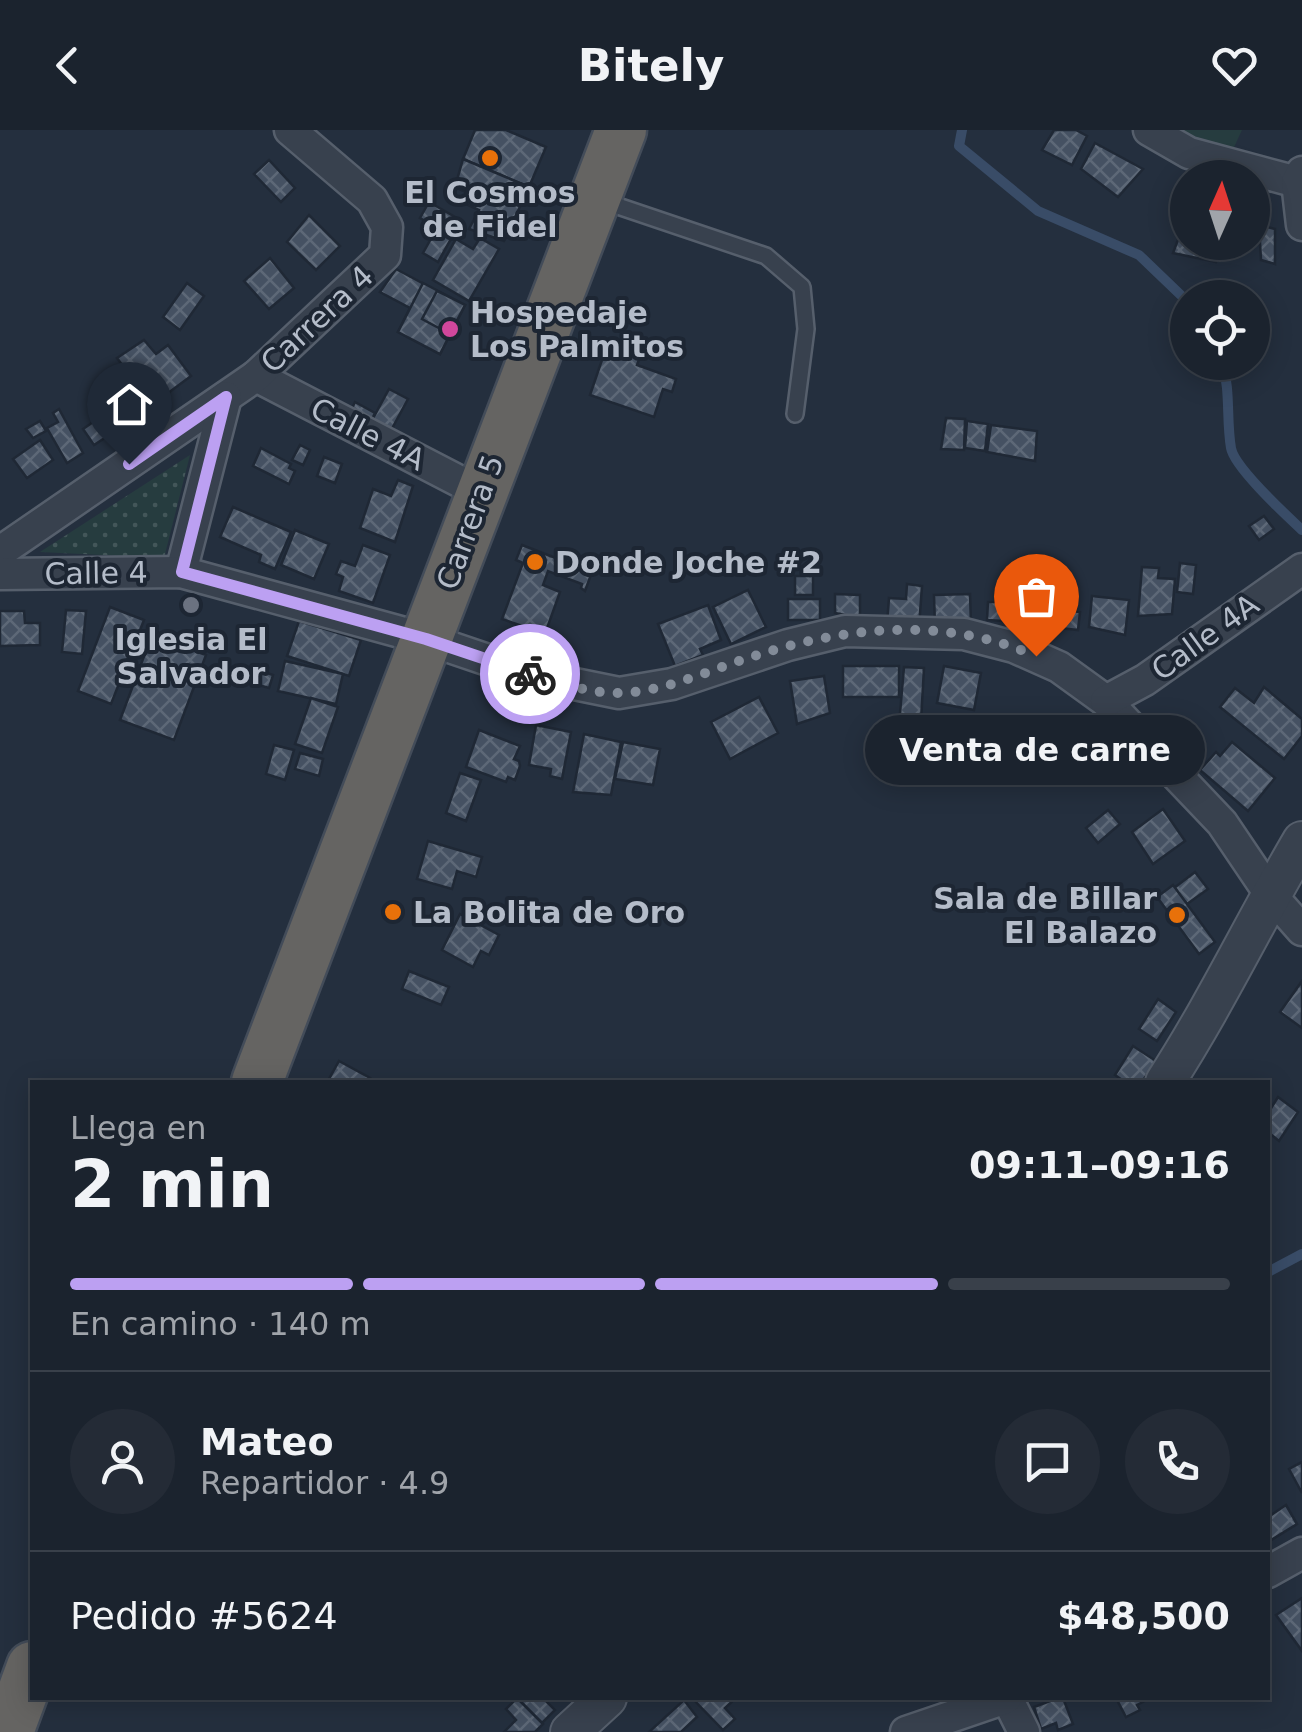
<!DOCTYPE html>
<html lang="es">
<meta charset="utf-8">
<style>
:root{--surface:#1b232e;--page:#242b36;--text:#f1f3f6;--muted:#a0a4aa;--line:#39404a;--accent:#bca0f2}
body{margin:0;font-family:"DejaVu Sans",sans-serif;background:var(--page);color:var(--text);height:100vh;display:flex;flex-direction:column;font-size:38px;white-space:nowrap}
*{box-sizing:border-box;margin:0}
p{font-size:32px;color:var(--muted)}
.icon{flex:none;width:55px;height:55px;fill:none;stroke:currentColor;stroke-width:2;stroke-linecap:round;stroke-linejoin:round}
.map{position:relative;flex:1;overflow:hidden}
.panel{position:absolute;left:30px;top:950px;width:1240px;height:620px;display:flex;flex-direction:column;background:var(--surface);border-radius:0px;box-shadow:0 5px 25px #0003,0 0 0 2px var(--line)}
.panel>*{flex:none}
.needle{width:65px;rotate:3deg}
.fabs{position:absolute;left:1170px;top:30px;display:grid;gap:20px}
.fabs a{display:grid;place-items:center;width:100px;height:100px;border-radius:50%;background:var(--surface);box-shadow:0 5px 25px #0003,0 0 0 2px var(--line);font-size:50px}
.pin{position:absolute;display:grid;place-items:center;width:85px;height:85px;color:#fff;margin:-102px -42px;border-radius:50% 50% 50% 0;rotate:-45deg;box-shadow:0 0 10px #0007}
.pin .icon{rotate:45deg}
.courier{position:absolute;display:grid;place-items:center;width:100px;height:100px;margin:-50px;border:8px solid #bca0f2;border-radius:50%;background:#fff;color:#222;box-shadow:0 2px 12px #0007}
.bubble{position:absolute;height:70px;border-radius:35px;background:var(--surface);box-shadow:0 5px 25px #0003,0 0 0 2px var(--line);font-size:32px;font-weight:700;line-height:70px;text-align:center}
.overview em{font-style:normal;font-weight:700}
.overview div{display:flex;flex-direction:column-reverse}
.overview{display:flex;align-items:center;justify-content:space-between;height:170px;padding:0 40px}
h1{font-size:65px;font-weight:700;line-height:75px}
.bar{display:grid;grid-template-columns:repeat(4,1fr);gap:15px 10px;align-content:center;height:120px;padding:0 40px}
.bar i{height:12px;border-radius:8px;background:var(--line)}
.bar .selected{background:var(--accent)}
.bar p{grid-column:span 4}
.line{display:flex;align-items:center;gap:25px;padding:0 40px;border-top:2px solid var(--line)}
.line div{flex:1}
.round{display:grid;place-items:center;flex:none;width:105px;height:105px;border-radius:52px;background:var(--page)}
header{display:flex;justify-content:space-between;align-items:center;height:130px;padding:0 40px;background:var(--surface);font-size:45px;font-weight:700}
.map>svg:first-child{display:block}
.grass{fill:#263c3f}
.park{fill:url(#park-dots)}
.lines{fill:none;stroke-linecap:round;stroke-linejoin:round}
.stream{stroke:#394c67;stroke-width:10}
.building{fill:url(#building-cross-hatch);stroke:#1f2835;stroke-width:2.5}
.service-casing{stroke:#565f6c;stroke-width:20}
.minor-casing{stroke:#565f6c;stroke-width:35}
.tertiary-casing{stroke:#565f6c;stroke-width:42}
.trunk-casing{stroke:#434c59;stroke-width:55}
.service{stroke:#38414e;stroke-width:15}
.minor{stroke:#38414e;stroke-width:30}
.tertiary{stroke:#38414e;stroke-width:38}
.trunk{stroke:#656462;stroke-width:50}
.done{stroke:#828b98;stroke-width:10;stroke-dasharray:0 18}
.route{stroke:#bca0f2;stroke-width:12}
.food-dot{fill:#e8710a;stroke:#1d2633;stroke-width:4}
.hotel-dot{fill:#d1479c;stroke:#1d2633;stroke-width:4}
.worship-dot{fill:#6b7280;stroke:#1d2633;stroke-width:4}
.labels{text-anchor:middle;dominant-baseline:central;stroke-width:8;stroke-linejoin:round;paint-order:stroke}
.poi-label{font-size:30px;font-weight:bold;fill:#b4bcc9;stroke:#1d2633;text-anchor:start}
.street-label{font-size:30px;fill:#b4bcc9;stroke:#1d2633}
</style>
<header><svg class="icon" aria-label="back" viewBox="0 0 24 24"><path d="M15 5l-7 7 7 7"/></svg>Bitely<svg class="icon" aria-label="heart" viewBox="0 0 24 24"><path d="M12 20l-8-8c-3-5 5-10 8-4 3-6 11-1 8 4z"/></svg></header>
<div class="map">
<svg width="1302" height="1602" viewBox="0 0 1302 1602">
<defs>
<pattern id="park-dots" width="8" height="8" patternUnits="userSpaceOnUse" patternTransform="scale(2.5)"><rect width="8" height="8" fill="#263c3f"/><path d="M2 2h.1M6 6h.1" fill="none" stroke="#435659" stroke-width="1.8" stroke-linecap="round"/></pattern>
<pattern id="building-cross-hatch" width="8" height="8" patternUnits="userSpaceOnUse" patternTransform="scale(2.5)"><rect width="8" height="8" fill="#455162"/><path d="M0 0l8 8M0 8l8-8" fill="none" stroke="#5d6877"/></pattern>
</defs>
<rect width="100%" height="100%" fill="#242f3e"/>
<path class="grass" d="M1137,0H1242L1220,48L1211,47L1189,23Z"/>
<path class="park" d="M190,325L164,428L40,422Z"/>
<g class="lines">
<g class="stream">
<path d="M962,0L959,16L1038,81L1139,125L1188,172"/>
<path d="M1222,232C1231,261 1226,289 1231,318C1234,337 1286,385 1302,400"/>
<path d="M1268,1142L1302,1124"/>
</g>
</g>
<g class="building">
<path d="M475,0H506L546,17L529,57L463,29Z"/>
<path d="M1054,0H1076L1087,6L1072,35L1042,20Z"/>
<path d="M1095,13L1143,39L1118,67L1081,39Z"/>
<path d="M463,29L529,57L504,111L469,99L479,80L464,73L468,63L455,57Z"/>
<path d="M269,30L295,58L281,72L254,44Z"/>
<path d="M429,72L462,91L452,107L420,88Z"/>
<path d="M1188,83V112H1220L1216,132L1173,123Z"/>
<path d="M309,85L340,116L316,140L287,112Z"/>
<path d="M1259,95L1275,99V134L1261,130Z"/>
<path d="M437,98L452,107L438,132L423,123Z"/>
<path d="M480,108L499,119L469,171L433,150L456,109L473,119Z"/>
<path d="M270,128L294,158L269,179L244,151Z"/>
<path d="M396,139L437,161L422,189L450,204L440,224L398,202L410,178L380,162Z"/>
<path d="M187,153L204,166L180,200L163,187Z"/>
<path d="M423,153L465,175L440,224L398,202Z"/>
<path d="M437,161L465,175L450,204L422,189Z"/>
<path d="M144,210L156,224L168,215L191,246L152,275L117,228Z"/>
<path d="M619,213L642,221L637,235L676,249L672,262L663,259L654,287L590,265L604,224L613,227Z"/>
<path d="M389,259L408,269L389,304L370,294Z"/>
<path d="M355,272L375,283L366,300L347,289Z"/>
<path d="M59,279L83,323L67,333L48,300L33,308L26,299L40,291L45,299L58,292L53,283Z"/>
<path d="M112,279L123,296L94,315L83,299Z"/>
<path d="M946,288L965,289L964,320L941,319Z"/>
<path d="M967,291L988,294L985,321L965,318Z"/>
<path d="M991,295L1037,301L1035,331L987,322Z"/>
<path d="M40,310L53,330L27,348L13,329Z"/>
<path d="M300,315L310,320L303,335L292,330Z"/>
<path d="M261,318L291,334L289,338L295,341L289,354L253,336Z"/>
<path d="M324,327L342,334L335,353L317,346Z"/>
<path d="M398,350L413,356L395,412L360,398L373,359L391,366Z"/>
<path d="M233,377L291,402L275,439L259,432L261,425L220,407Z"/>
<path d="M1264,386L1274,399L1259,410L1249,396Z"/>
<path d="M295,400L329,414L314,449L281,435Z"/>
<path d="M363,415L390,425L373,473L339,461L343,447L336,444L341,431L355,436Z"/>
<path d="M522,415L592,442L585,461L581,458L582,454L548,441L543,455L560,462L545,504L502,489L523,433L516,430Z"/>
<path d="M1180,433L1196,435L1193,464L1177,462Z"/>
<path d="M1142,437L1159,438L1158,448L1175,449L1172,484L1138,486Z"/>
<rect x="795" y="446" width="18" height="19"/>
<path d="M907,454L922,456L919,497L887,494L889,468L906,469Z"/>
<path d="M1012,454L1045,455L1043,493L1025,492V485L1011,484Z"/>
<path d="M748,460L766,497L731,514L713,477Z"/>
<path d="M835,464L860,465V488L835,483Z"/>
<path d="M970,464L971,494L935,496L934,465Z"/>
<path d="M1092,466L1129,470L1125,505L1089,497Z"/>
<rect x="788" y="469" width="32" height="21"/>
<path d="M988,472H1005L1004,491L987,490Z"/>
<path d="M708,475L721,510L700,519L703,525L675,536L658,494Z"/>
<path d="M110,477L144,490L111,574L78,561Z"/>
<path d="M1053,479L1080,482L1078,500L1051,497Z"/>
<path d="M66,480L86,481L82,524L62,522Z"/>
<path d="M0,481H24L25,493H40V515L0,516Z"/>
<path d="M299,491L361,510L349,546L287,526Z"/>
<path d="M152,505L206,525L174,610L120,590Z"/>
<path d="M285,531L343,544L336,574L278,561Z"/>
<path d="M260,536L268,538L267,543L273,545L269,558L255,554Z"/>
<rect x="843" y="536" width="56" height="31"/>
<path d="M944,536L981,543L974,580L937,573Z"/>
<path d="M904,537L924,538L921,591L912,590V597L899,595Z"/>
<path d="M824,546L830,583L797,594L790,551Z"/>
<path d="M1264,557L1302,589V606L1284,629L1220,577L1235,558L1254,573Z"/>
<path d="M759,567L778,603L730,629L711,592Z"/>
<path d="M311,568L338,577L322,623L295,614Z"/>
<path d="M536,595L571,602L562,649L550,646L551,639L529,635Z"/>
<path d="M479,600L520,616L514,629L519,631L520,636L515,650L508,647L506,652L466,637Z"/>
<path d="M584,604L621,612L611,665L573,662Z"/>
<path d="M978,606L997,619L985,637L966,624Z"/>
<path d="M1108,611L1134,640L1119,653L1107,637L1101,642L1088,628Z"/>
<path d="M623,612L660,619L653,655L615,649Z"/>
<path d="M1232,612L1275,648L1248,681L1200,640L1216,622L1220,626Z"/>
<path d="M274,615L294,620L285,650L266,644Z"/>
<path d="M300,623L323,629L319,646L295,639Z"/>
<path d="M460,643L481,650L466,691L446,683Z"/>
<path d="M1163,679L1185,711L1153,734L1132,702Z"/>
<path d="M1108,680L1120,694L1098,713L1086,698Z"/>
<path d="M428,711L482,727L476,747L457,741L452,759L417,749Z"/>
<path d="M1195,742L1208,759L1187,774L1174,758Z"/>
<path d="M1173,755L1215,812L1199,824L1157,767Z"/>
<path d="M460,784L499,805L489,825L481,821L473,837L442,820Z"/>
<path d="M409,841L449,857L441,875L402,859Z"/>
<path d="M1302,851V898L1280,882Z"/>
<path d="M1158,869L1176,882L1157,911L1139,899Z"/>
<path d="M1133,916L1156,931L1142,952H1125L1115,945Z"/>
<path d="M339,931L370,948L367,952H336L329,949Z"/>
<path d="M1278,967L1298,982L1279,1011L1268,1002V983Z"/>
<path d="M1302,1332V1363L1289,1339Z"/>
<path d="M1286,1375L1297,1394L1268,1412V1387Z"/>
<path d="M1302,1468V1521L1276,1485Z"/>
<path d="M517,1568H543L555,1580L542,1593Z"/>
<path d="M517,1568L543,1594L535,1602H504L516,1590L506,1579Z"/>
<path d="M692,1568H736L725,1578L735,1589L723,1600Z"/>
<path d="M1058,1568H1063L1073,1594L1058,1600L1056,1593L1041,1599L1034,1577Z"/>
<path d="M1116,1568H1151L1137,1575L1140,1580L1126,1587Z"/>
<path d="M684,1570L697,1587L681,1602H649Z"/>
</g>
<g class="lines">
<defs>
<path id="service" d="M603,71L766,126L802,157L806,199L795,284"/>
<g id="minor">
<path d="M1149,0L1189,23L1297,52"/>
<path d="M1302,42L1297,52L1302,95"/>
<path d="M256,246L480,362"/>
<path d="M0,422L256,246L385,125L387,97L372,70L290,0"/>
<path d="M181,442L226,267"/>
<path d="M0,444L181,442L426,509L535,546L619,563L672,554L788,515L845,501L964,504L1014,517L1059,537L1106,571L1222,693L1270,764L1302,800"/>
<path d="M1106,571L1145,550L1302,439"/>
<path d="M1268,1442L1302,1423"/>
<path d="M1007,1568L1024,1602"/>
<path d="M906,1602L1006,1568"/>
</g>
<g id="tertiary">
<path d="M1165,952C1215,875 1255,791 1302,711"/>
<path d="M570,1602L607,1568"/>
</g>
<g id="trunk">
<path d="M257,952L621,0"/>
<path d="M8,1602L32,1537"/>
</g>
</defs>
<use href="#service" class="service-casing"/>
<use href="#minor" class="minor-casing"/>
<use href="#tertiary" class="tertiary-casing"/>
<use href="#trunk" class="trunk-casing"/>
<use href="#service" class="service"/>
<use href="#minor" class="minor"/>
<use href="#tertiary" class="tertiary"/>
<use href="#trunk" class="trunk"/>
</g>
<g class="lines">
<path class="done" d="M530,544C558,552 591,564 620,563C663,562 705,542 745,529C841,497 942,485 1036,526"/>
<path class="route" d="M129,334L226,267L182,442L426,509L530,544"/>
</g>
<g class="food-dot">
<circle cx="490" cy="28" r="10"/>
<circle cx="535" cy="432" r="10"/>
<circle cx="393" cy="782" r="10"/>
<circle cx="1177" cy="785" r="10"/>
</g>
<circle class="hotel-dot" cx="450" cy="199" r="10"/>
<circle class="worship-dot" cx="191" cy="475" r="10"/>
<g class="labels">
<g class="poi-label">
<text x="490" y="62" text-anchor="middle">El Cosmos<tspan x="490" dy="34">de Fidel</tspan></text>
<text x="470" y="182">Hospedaje<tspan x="470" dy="34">Los Palmitos</tspan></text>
<text x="555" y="432">Donde Joche #2</text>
<text x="191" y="509" text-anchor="middle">Iglesia El<tspan x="191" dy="34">Salvador</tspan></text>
<text x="1157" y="768" text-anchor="end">Sala de Billar<tspan x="1157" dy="34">El Balazo</tspan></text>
<text x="413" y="782">La Bolita de Oro</text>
</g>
<g class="street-label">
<text transform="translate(317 189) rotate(-43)">Carrera 4</text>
<text transform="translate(368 304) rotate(27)">Calle 4A</text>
<text transform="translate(470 392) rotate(-70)">Carrera 5</text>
<text transform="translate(96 443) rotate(-1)">Calle 4</text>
<text transform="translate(1205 507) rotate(-36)">Calle 4A</text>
</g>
</g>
</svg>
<div class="fabs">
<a><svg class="needle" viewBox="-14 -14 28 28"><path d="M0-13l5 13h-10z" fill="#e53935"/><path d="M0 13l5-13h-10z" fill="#a0a4aa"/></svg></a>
<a><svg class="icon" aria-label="locate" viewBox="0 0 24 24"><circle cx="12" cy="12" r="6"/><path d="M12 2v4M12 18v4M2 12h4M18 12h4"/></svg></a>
</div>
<div class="pin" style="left:1036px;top:526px;background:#ea580c"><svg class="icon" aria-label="bag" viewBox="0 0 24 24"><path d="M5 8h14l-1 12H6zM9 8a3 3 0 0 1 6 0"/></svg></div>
<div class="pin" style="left:129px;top:334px;background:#1f2937"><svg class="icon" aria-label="home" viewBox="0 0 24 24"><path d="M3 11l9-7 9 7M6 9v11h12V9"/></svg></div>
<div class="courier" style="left:530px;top:544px"><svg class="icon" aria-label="bike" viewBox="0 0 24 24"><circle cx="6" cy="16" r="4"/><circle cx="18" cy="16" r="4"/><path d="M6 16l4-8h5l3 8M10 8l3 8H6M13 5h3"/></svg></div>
<div class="bubble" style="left:865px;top:585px;width:340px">Venta de carne</div>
<section class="panel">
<div class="overview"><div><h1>2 min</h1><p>Llega en</p></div><em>09:11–09:16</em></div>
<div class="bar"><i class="selected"></i><i class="selected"></i><i class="selected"></i><i></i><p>En camino · 140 m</p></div>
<div class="line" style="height:180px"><a class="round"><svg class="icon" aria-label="person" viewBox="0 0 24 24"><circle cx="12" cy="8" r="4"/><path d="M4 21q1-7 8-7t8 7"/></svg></a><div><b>Mateo</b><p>Repartidor · 4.9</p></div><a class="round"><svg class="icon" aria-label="chat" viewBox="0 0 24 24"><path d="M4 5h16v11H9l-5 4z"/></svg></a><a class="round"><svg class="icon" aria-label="phone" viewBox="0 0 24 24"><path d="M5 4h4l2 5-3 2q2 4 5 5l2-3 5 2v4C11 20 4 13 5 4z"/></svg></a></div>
<div class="line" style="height:130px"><div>Pedido #5624</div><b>$48,500</b></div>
</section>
</div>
